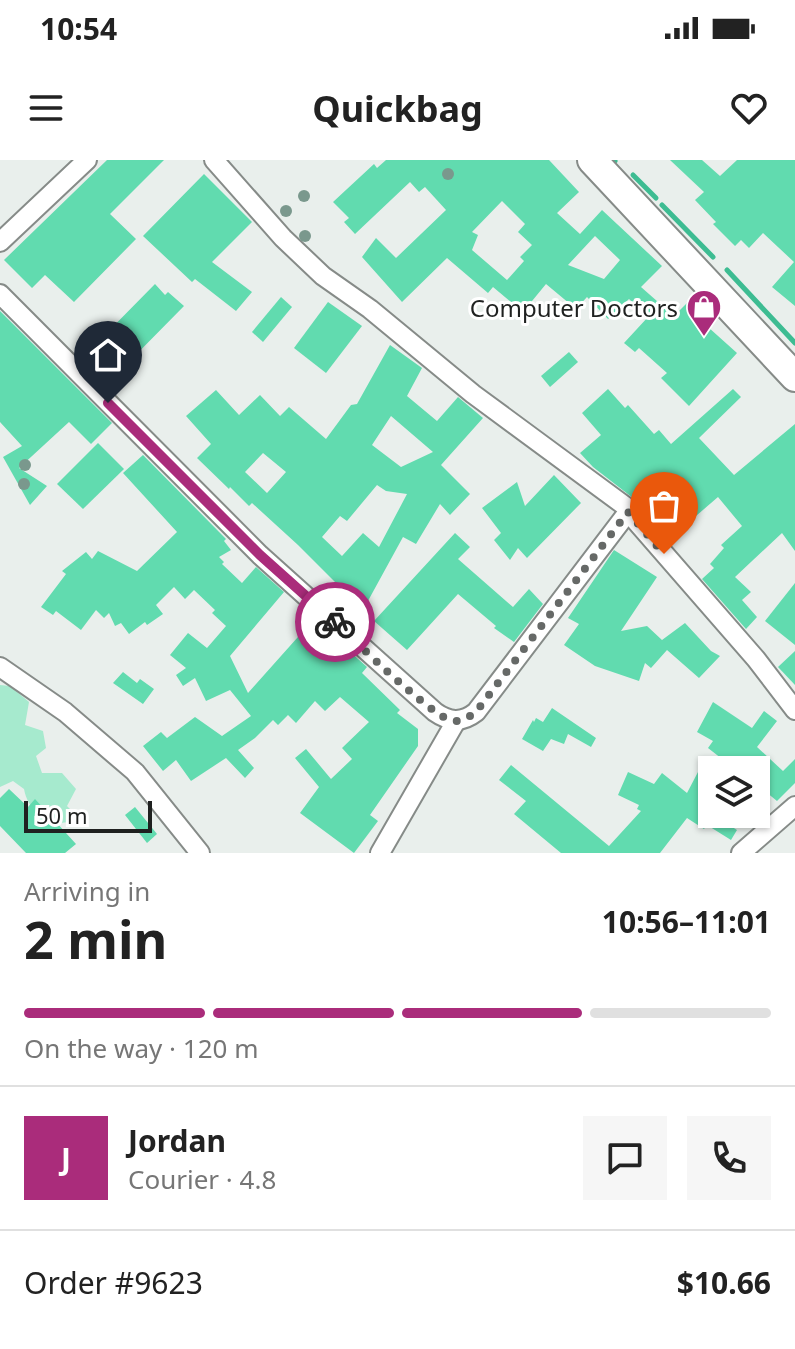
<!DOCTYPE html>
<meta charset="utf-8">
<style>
:root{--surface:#fff;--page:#f6f6f6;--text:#222;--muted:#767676;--line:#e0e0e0;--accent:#aa2c7b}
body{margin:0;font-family:"Noto Sans",sans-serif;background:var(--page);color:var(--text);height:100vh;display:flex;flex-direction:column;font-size:30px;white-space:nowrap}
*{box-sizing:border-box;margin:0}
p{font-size:26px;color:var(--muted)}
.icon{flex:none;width:44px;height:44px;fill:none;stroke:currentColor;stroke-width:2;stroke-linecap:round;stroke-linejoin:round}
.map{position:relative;height:693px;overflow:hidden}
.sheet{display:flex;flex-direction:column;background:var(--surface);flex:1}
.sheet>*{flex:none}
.tools{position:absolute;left:698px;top:596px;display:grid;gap:16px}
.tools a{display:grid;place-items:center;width:72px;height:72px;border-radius:0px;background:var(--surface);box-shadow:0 2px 6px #0004;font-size:40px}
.scale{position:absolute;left:24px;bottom:20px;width:128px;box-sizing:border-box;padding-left:8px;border:4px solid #1f2120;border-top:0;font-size:22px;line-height:28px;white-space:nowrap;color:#1f2120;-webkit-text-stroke:6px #fff;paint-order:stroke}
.pin{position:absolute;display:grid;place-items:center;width:68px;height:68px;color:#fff;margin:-82px -34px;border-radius:50% 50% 50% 0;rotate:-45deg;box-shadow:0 0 8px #0007}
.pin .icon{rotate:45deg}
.courier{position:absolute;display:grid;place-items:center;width:80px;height:80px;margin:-40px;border:6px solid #aa2c7b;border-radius:50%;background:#fff;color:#222;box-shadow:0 2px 10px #0007}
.head em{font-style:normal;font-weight:700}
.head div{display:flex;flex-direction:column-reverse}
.head{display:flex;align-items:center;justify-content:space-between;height:136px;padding:0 24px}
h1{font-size:52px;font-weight:700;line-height:60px}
.bar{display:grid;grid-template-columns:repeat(4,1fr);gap:12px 8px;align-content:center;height:96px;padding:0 24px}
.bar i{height:10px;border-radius:6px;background:var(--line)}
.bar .selected{background:var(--accent)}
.bar p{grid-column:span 4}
.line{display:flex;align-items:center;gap:20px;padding:0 24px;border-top:2px solid var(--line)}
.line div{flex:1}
.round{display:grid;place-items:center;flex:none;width:84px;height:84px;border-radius:0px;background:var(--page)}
.status{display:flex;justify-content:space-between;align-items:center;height:56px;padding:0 40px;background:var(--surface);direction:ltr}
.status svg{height:22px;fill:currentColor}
header{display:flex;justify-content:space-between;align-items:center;height:104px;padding:0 24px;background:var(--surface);font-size:36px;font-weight:700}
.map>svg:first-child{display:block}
.green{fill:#a6eace}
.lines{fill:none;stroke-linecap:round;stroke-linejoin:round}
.stream{stroke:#3dbc92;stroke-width:5}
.building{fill:#61dbaf;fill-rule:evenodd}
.minor-casing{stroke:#868b88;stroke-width:22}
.primary-casing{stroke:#868b88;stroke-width:32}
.minor{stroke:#fff;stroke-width:18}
.primary{stroke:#fff;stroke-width:28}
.tree{fill:#7a988d}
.done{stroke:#666967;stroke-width:8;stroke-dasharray:0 14.4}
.route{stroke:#aa2c7b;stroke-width:10}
.labels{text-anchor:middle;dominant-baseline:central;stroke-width:6;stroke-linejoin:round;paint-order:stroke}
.poi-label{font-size:24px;fill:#1f2120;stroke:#fff;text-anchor:end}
</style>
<div class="status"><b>10:54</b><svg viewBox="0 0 49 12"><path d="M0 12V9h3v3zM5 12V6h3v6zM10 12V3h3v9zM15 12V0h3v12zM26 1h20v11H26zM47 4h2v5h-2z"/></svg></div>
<header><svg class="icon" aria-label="menu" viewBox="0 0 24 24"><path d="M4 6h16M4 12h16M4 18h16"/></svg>Quickbag<svg class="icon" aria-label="heart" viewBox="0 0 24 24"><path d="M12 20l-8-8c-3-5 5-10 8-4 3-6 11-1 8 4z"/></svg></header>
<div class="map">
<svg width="795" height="693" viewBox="0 0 795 693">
<rect width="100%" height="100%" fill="#e9efec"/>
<path class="green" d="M0,525L10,526L29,542L25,565L43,571L46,588L36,596L42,613H62L76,629L67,646L72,651L73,661C50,668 28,652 24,629L13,621L0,627Z"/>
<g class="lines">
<g class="stream">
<path d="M614,0L615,1"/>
<path d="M633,15L656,38"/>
<path d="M662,45L713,97"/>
<path d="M727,110L795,183"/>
</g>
</g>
<g class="building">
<path d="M107,0H164L110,54L136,79L74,142L45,115L32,128L4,100Z"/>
<path d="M386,0H549L579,32L557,53L580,74L602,50L662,106L641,127L674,156L693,137L716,160L708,167L737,193L689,246L661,218L667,213L639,188L635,192L624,183L648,157L629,139L608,159L587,137L576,149L546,124L523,152L493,127L488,133L447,98L402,142L362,97L376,78L396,98L446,50L425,27L419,32L410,22L355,74L344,62L349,58L333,42L374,4L377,8ZM502,41L525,64L518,72L532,85L520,97L524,101L507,120L472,90L478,75L472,72ZM595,76L620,100L604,119L568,105Z"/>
<path d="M670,0H702L720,16L737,0H795V146L772,127L794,102L763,73L749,88L741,80L735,86L713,64L716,62L695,40L704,32Z"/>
<path d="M204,14L252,62L212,102L252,132L236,151L195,119L192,122L143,76Z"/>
<path d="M155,124L165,135L168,132L184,146L117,214L91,189Z"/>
<path d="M281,137L292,147L263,182L252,172Z"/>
<path d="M328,142L362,166L326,213L294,188Z"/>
<path d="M0,151L112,263L91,284L69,262L19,308L47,326L30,345L3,297L22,286L0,262Z"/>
<path d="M390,185L422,208L407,236L437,261L458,237L483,258L441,305L470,334L450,355L440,344L416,384L403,377L363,450L298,385L252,343L249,346L230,327L229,329L197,298L211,284L186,256L216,230L239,255L260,235L280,256L289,247L326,279L351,245L357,244ZM391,256L433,292L401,307L372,285ZM263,293L286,312L267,333L245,312ZM377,325L386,331L407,334L379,387L363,373L342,396L322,377L340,356L347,361Z"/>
<path d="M569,192L578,202L550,227L541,216Z"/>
<path d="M608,229L625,248L628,245L654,274L659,270L671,284L733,229L741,237L699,278L734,315L795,264V391L782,373L735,417L751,432L742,440L757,457L746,469L702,419L714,408L710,404L724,388L721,385L742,366L718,337L689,362L648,324L633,338L593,307L580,293L601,275L582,253Z"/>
<path d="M98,283L124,309L83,349L57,324Z"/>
<path d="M143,295L226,379L224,381L231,390L219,397L224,402L222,404L242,423L256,407L284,432L230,496L248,533L314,459L344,486L342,489L348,490L367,507L362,513L400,550L397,553L418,569V586L370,655L378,661L354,693L300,653L319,627L295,598L306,589L331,619L352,599L342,588L369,562L340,537L325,551L315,541L296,563L288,555L278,565L273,560L255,578L238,590L254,608L245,618L226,598L191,621L176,600L163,611L143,586L161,572L167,578L195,557L222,576L251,556L230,530L206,541L195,518L183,526L176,515L186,508L170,495L188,473L207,488L226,466L212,453L215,450L194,430L185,439L174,427L156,445L163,454L147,465L145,462L129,474L121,463L115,466L109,453L104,458L96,450L81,470L56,451L53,455L41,447L66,414L62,411L86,392L92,399L98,391L137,411L177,372L123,313Z"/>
<path d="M554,315L581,343L527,398L518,388L510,400L494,380L501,373L482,348L517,322L525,346Z"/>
<path d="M455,373L470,387L458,399L513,447L529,429L543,444L514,482L494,468L496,466L458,434L407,490L374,461Z"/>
<path d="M614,390L657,417L621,471L647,466L662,480L685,463L711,491L720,496L699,518L667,490L651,508L645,503L639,521L595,506L564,485L579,464L568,458Z"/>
<path d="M795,423V485L765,461Z"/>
<path d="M795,491V525L778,507Z"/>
<path d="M123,512L137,523L140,519L154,529L143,544L113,523Z"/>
<path d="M713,542L752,568L764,551L777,561L757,587L783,611L795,599V623L777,641L756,624V610H744L737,604L735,609L708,588L713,581L697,572Z"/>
<path d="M552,548L596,578L591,587L568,574L564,584L551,579L543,591L522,579L533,560L534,562L536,558L543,562Z"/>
<path d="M511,605L609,686L641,651L637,649L639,645L618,635L628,612L654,624L662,613L687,633L698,612L712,619V654L737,670L731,680L707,665L704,669L687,658L660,693H561L514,654L526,641L499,620Z"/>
<path d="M9,629L28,647L35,639L76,684L65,693H26L0,666V638Z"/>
<path d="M135,647L157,674L147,683L125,655Z"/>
</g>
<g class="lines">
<defs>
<g id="minor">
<path d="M214,0L283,78L323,116L370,149L473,234L625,346L628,352L756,499L795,550"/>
<path d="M0,82L87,0"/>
<path d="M0,134L260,395L435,552C449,562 462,563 476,552L628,352"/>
<path d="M0,507L65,552L135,612L200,693"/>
<path d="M380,693L456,561"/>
<path d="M741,693L795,646"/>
</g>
<path id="primary" d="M592,0L795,217"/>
</defs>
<use href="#minor" class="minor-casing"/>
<use href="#primary" class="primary-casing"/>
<use href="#minor" class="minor"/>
<use href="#primary" class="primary"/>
</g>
<g class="tree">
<circle cx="448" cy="14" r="6"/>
<circle cx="304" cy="36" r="6"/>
<circle cx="286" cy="51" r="6"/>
<circle cx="305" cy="76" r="6"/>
<circle cx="25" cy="305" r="6"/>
<circle cx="24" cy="324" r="6"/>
</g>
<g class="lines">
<path class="done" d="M335,462C354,480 433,558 453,561C462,562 469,557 476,552L628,352L664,394"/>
<path class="route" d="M108,243L260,395L335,462"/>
</g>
<defs>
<symbol id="shop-pin" viewBox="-11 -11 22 30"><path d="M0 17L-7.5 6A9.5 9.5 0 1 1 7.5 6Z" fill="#aa2c7b" stroke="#fff"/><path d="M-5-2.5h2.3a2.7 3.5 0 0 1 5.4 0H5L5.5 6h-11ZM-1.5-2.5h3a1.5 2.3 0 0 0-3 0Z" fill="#fff"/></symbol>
</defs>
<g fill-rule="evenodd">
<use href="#shop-pin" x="684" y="127" width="40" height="54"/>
</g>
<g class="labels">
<g class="poi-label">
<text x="678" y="147">Computer Doctors</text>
</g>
</g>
</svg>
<div class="tools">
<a><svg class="icon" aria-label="layers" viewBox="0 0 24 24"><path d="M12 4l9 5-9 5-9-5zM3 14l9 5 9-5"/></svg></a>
</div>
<div class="scale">50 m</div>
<div class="pin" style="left:664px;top:394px;background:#ea580c"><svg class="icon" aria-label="bag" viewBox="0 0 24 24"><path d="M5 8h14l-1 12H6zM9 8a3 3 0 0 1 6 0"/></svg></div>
<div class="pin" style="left:108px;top:243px;background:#1f2937"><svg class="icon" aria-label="home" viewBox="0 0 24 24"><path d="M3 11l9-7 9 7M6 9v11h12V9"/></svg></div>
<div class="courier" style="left:335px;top:462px"><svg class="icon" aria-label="bike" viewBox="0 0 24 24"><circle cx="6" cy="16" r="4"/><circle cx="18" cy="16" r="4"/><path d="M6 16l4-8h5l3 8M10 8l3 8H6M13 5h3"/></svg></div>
</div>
<section class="sheet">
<div class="head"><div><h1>2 min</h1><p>Arriving in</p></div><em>10:56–11:01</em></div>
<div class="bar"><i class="selected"></i><i class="selected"></i><i class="selected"></i><i></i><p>On the way · 120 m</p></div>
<div class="line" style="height:144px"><b class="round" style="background:var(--accent);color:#fff">J</b><div><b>Jordan</b><p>Courier · 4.8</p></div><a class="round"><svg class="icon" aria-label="chat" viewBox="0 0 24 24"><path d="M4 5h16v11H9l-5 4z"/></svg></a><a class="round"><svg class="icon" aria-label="phone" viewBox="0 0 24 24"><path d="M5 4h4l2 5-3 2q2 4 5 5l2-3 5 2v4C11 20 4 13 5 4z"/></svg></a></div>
<div class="line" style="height:104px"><div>Order #9623</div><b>$10.66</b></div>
</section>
